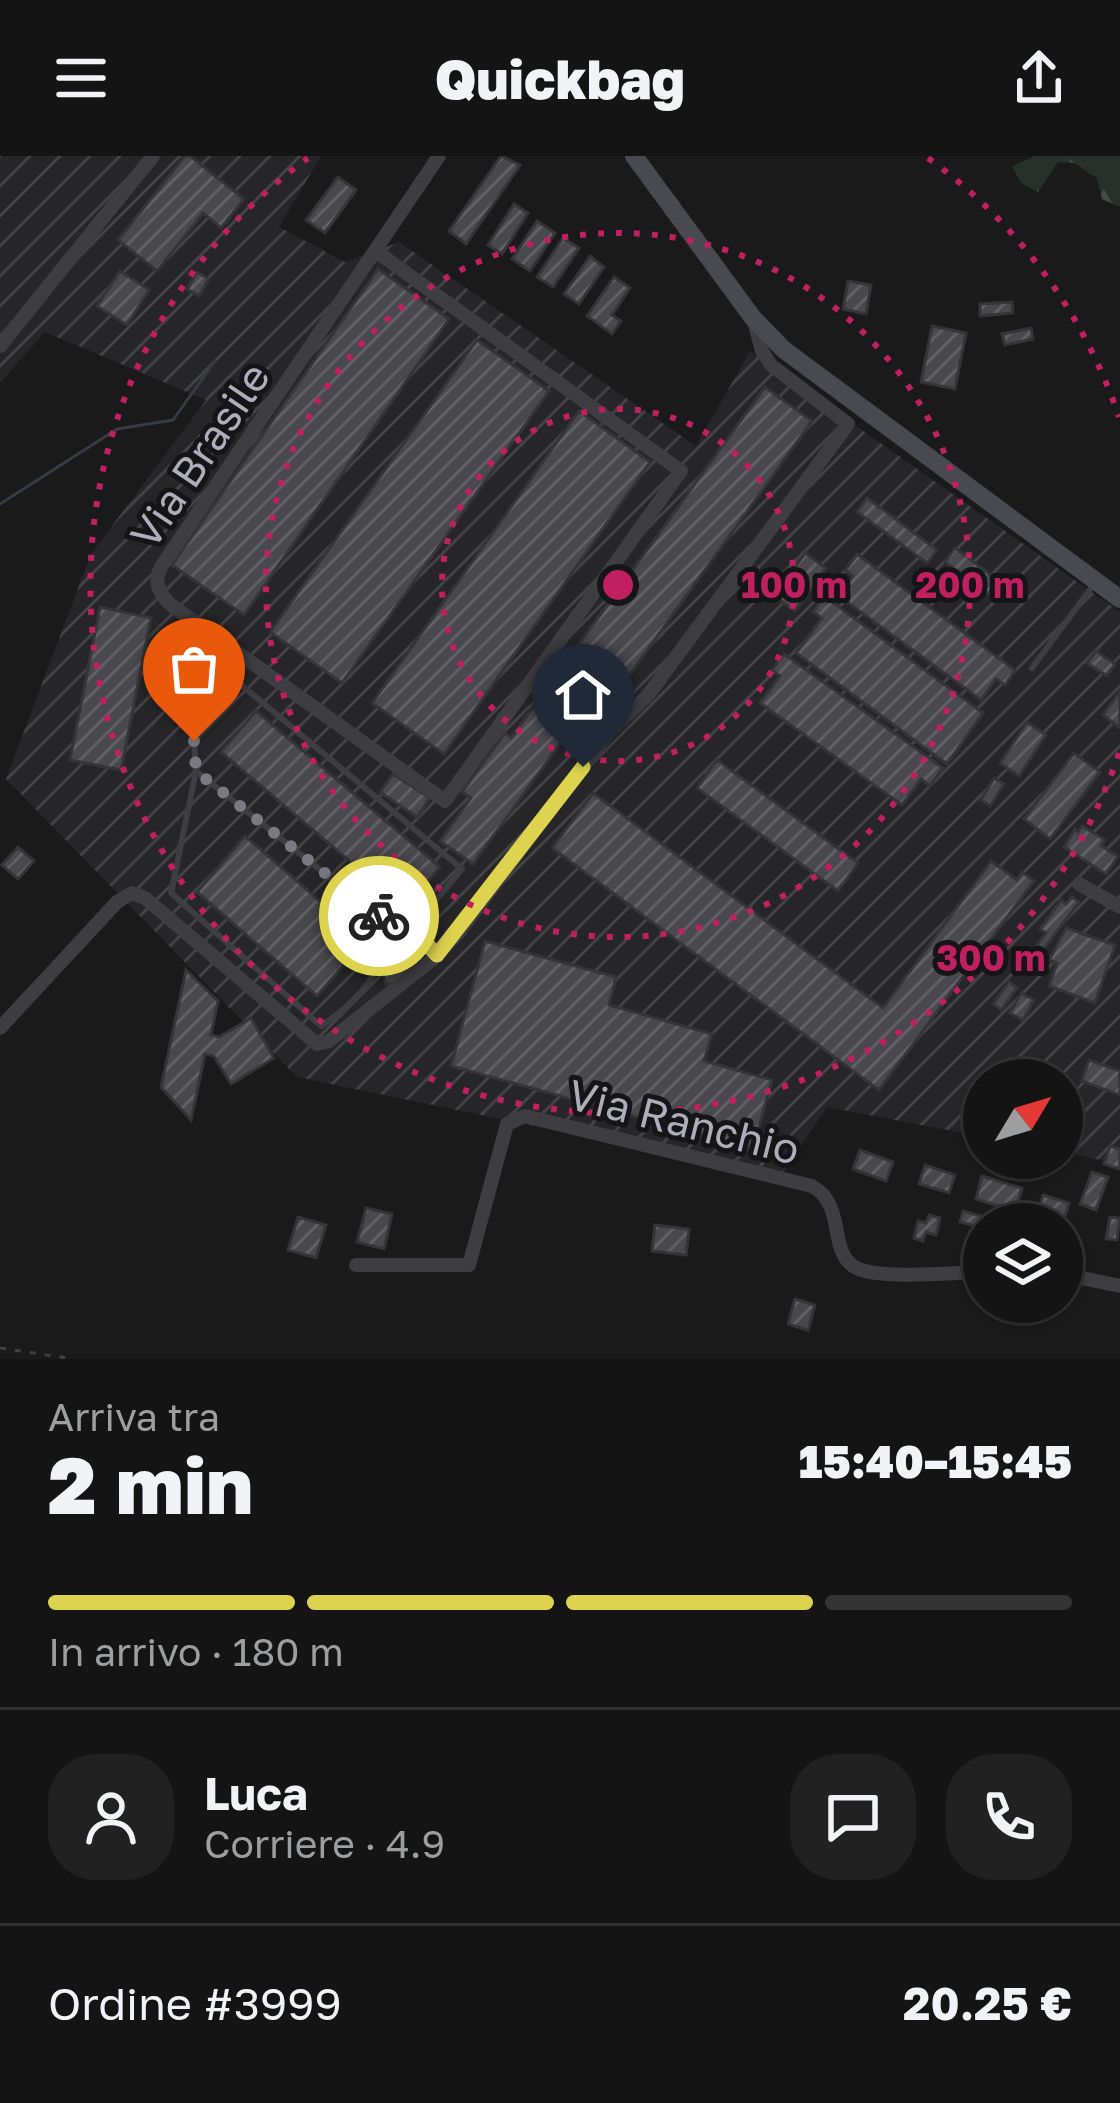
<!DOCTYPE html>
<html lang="it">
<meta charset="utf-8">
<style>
:root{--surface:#141414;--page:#212122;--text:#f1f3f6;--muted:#9d9ea0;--line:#333334;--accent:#ded34f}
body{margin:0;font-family:"Golos Text",sans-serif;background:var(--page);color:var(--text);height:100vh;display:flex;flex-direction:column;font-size:45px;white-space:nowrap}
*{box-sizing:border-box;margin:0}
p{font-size:39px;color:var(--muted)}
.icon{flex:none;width:66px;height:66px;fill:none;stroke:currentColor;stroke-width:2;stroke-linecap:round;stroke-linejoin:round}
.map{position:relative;height:1203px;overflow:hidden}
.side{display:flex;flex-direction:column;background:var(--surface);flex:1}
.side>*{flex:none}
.needle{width:78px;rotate:52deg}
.controls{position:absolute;left:963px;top:903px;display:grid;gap:24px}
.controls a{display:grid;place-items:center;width:120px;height:120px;border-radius:50%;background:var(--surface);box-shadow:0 3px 9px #0004,0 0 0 3px var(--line);font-size:60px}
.pin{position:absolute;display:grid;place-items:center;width:102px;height:102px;color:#fff;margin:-123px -51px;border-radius:50% 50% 50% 0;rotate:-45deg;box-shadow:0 0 12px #0007}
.pin .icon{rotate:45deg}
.courier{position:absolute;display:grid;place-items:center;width:120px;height:120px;margin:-60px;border:9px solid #ded34f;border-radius:50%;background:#fff;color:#222;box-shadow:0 3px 15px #0007}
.headline em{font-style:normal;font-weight:800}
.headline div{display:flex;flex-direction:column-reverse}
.headline{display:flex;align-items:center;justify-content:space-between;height:204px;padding:0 48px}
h1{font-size:78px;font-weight:800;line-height:90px}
.bar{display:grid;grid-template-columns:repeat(4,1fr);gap:18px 12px;align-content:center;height:144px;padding:0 48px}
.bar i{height:15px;border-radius:9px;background:var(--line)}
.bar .current{background:var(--accent)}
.bar p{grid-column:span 4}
.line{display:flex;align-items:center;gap:30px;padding:0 48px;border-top:3px solid var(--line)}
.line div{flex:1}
.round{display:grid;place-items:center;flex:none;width:126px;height:126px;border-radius:48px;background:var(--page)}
header{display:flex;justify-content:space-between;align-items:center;height:156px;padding:0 48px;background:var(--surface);font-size:54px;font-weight:800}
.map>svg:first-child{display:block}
.industrial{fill:url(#industrial-furrows)}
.forest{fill:url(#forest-firs)}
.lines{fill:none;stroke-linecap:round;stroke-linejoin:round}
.stream{stroke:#363b44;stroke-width:3}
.building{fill:url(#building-hatch);stroke:#353437;stroke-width:3}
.path{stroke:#414147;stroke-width:3;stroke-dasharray:6 9;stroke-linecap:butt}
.lane{stroke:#3d3d42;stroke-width:6}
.street{stroke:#3d3d42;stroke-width:14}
.secondary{stroke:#494950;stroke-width:18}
.done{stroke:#7a7a82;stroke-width:12;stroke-dasharray:0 21.6}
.route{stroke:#ded34f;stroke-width:15}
.ring{fill:none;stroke:#c12060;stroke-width:6;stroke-dasharray:6 12}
.labels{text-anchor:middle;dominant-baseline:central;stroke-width:10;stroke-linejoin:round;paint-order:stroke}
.street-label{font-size:42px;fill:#adaeb9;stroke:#151416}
.centre{fill:#c12060;stroke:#151416;stroke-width:6}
.ring-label{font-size:36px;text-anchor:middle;font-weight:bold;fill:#c12060;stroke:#151416;stroke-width:10;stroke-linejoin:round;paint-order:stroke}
</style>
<header><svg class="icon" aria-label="menu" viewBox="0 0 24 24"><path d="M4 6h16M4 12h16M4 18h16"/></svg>Quickbag<svg class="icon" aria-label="share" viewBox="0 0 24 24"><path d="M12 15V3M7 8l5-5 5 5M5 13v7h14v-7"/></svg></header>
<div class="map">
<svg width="1120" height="1203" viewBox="0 0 1120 1203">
<defs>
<pattern id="industrial-furrows" width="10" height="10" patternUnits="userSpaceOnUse" patternTransform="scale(3)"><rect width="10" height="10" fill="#262628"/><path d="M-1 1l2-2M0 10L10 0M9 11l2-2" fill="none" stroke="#434345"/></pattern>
<pattern id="forest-firs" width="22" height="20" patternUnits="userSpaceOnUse" patternTransform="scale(3)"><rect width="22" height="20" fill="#28302b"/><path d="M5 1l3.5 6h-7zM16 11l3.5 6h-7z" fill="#444b48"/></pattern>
<pattern id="building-hatch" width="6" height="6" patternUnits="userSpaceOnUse" patternTransform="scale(3)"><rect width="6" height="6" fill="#49494d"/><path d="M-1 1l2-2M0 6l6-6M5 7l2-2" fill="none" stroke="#616165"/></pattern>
</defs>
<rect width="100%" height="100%" fill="#1a1a1b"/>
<path class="industrial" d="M0,0H321L279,71L345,106L399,86L696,290L750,195L1120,456V1008L1062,996V924H984V981L827,951L780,1021L297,921L6,623L91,398L206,244L45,176L0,227Z"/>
<path class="forest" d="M1035,0H1120V51L1102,43L1097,22L1074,7L1058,6L1038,36L1021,27L1012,10Z"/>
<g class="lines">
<path class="stream" d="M0,348L117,273L173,264L215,205"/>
</g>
<g class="building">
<path d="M185,0H190L244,43L221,72L203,57L157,115L118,84Z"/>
<path d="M501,0L520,9L466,88L449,75Z"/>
<path d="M338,21L356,34L325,77L306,64Z"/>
<path d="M514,48L528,57L502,98L488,89Z"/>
<path d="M537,65L555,77L530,115L512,103Z"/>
<path d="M563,82L579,92L553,131L537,121Z"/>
<path d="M590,100L604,111L579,148L564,138Z"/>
<path d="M378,113L449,163L244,459L172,409Z"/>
<path d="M120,115L149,134L127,169L97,150Z"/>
<path d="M197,116L209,123L199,140L187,133Z"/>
<path d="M614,121L630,132L612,159L621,165L612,178L587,160Z"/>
<path d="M848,125L871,129L866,158L843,153Z"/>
<path d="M1012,146L1013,157L980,160V148Z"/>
<path d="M932,170L966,177L955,233L921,226Z"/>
<path d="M1031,172L1033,183L1005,189L1002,178Z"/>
<path d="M477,184L549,235L342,527L270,476Z"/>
<path d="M765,231L812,265L605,553L592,543L473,708L440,685L471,642L462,636L505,577L511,582Z"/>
<path d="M579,255L650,306L444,598L372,547Z"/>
<path d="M867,342L937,394L927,407L857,356Z"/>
<path d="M955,392L998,424L988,438L945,406Z"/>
<path d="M805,397L826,412L795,455L774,440Z"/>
<path d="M857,398L1015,514L1005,529L996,523L981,544L839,440L853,420L845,414Z"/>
<path d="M824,440L983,557L947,608L796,497L822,462L813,456Z"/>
<path d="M100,451L151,462L121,614L70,604Z"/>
<path d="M1096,495L1115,508L1107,520L1087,507Z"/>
<path d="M784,498L943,612L930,630L921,623L902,649L760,547L780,520L772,514Z"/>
<path d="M1120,535V572L1103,559Z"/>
<path d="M256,555L440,711L405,752L221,596Z"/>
<path d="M1027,566L1046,579L1019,620L1000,607Z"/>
<path d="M1074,597L1100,616L1050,683L1024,663Z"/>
<path d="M717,604L858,707L838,735L697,632Z"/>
<path d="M393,618L430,642L417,661L380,636Z"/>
<path d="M994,622L1004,628L990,650L981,644Z"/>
<path d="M593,637L883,852L991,705L1017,724L1022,716L1034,725L879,934L552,692Z"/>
<path d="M1082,670L1105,684L1101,690L1118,700L1106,718L1064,691L1075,673L1078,676Z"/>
<path d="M245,680L365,784L317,840L197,736Z"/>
<path d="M18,691L34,705L18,723L2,709Z"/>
<path d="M1072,741L1079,746L1043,794L1037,789L1046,777L1040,773L1061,744L1066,748Z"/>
<path d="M1066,772L1115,789L1095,847L1049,830L1057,807L1049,804Z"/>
<path d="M408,782L415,792L411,813L395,827L386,828L383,817L397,804L399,789Z"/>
<path d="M485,785L616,821L609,849L712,878L704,905L772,924L753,993L451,910Z"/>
<path d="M186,814L218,845L211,879L219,881L251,862L274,902L231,928L214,900L205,898L191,964L161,931Z"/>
<path d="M1009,826L1017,832L1001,854L993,848Z"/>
<path d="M1021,837L1034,844L1023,864L1010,857Z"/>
<path d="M1089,904L1120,915V939L1082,925Z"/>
<path d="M1110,990L1120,993V1013L1104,1008Z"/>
<path d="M860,994L893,1006L886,1025L853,1013Z"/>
<path d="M925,1009L955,1019L949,1037L919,1028Z"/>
<path d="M1092,1016L1108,1021L1096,1054L1080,1048Z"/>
<path d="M982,1020L1022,1032L1015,1055L976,1043Z"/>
<path d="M1043,1039L1069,1047L1062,1071V1068H1034Z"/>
<path d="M366,1052L392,1058L384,1093L357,1086Z"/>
<path d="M963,1055L985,1061L982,1072L960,1066Z"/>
<path d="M929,1059L940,1062L936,1079L926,1076L923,1085L914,1082L918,1065L926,1067Z"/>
<path d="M298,1061L326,1069L316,1102L288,1094Z"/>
<path d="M1110,1061L1120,1062L1117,1084L1106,1083Z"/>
<path d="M655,1069L689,1073L686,1099L652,1095Z"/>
<path d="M795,1143L815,1149L808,1174L788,1168Z"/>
</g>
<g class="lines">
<path class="path" d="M0,1192L74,1203"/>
<g class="lane">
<path d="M1032,512L1094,428"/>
<path d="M196,615L387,767C384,817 361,843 321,870L171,737L196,615L194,585L214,531L227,517L462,713L421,762L387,767L417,778L434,796"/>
</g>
<g class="street">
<path d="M377,96L681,315L445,645L171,449C159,437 153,427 161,411L439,0"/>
<path d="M0,190L153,0"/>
<path d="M1079,728L1120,751"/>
<path d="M0,872L117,746L132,737L145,742L317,888L329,885L433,803L459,776L607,578L648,539L848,268L771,209L762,195L753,162"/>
<path d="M356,1109H469L507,968L525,960L812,1030C846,1049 828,1092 853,1110C874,1125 956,1116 984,1116"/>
<path d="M1062,1118L1120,1130"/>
</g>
<path class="secondary" d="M634,0L753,162L783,193L1120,443"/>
</g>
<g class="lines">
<path class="done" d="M194,585L196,615L379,760"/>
<path class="route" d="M379,760L417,778L437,799L583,611"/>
</g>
<g class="ring">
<circle cx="618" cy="429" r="176"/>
<circle cx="618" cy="429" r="352"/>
<path d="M1119 597A528 528 0 1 1 308 2M928 2A528 528 0 0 1 1119 261"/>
</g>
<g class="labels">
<g class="street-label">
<text transform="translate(199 299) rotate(-56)">Via Brasile</text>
<text transform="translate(684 965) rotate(14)">Via Ranchio</text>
</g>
</g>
<circle cx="618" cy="429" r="18" class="centre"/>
<g class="ring-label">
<text x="794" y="442">100 m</text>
<text x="970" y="442">200 m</text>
<text x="991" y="815">300 m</text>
</g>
</svg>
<div class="controls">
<a><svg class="needle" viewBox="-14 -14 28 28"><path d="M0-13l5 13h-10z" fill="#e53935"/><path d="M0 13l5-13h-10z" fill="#9d9ea0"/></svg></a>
<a><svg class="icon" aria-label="layers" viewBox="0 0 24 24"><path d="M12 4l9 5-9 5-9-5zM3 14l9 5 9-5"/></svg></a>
</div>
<div class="pin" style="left:194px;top:585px;background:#ea580c"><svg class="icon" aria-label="bag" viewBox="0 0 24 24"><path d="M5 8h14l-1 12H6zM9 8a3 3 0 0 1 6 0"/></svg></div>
<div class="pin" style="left:583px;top:611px;background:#1f2937"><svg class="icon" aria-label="home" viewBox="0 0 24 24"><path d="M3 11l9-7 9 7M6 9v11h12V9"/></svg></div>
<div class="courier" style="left:379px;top:760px"><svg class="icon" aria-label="bike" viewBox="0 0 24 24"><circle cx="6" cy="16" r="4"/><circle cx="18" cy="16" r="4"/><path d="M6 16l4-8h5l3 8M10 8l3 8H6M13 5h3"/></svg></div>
</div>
<section class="side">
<div class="headline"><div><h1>2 min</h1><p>Arriva tra</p></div><em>15:40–15:45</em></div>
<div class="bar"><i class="current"></i><i class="current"></i><i class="current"></i><i></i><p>In arrivo · 180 m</p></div>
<div class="line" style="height:216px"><a class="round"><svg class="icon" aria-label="person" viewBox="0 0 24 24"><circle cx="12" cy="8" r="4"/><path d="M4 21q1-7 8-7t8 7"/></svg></a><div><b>Luca</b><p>Corriere · 4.9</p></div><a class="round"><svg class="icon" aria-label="chat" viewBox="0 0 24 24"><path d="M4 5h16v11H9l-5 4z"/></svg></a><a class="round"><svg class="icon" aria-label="phone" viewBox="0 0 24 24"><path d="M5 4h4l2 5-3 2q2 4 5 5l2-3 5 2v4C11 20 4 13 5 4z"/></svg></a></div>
<div class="line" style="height:156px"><div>Ordine #3999</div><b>20.25 €</b></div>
</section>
